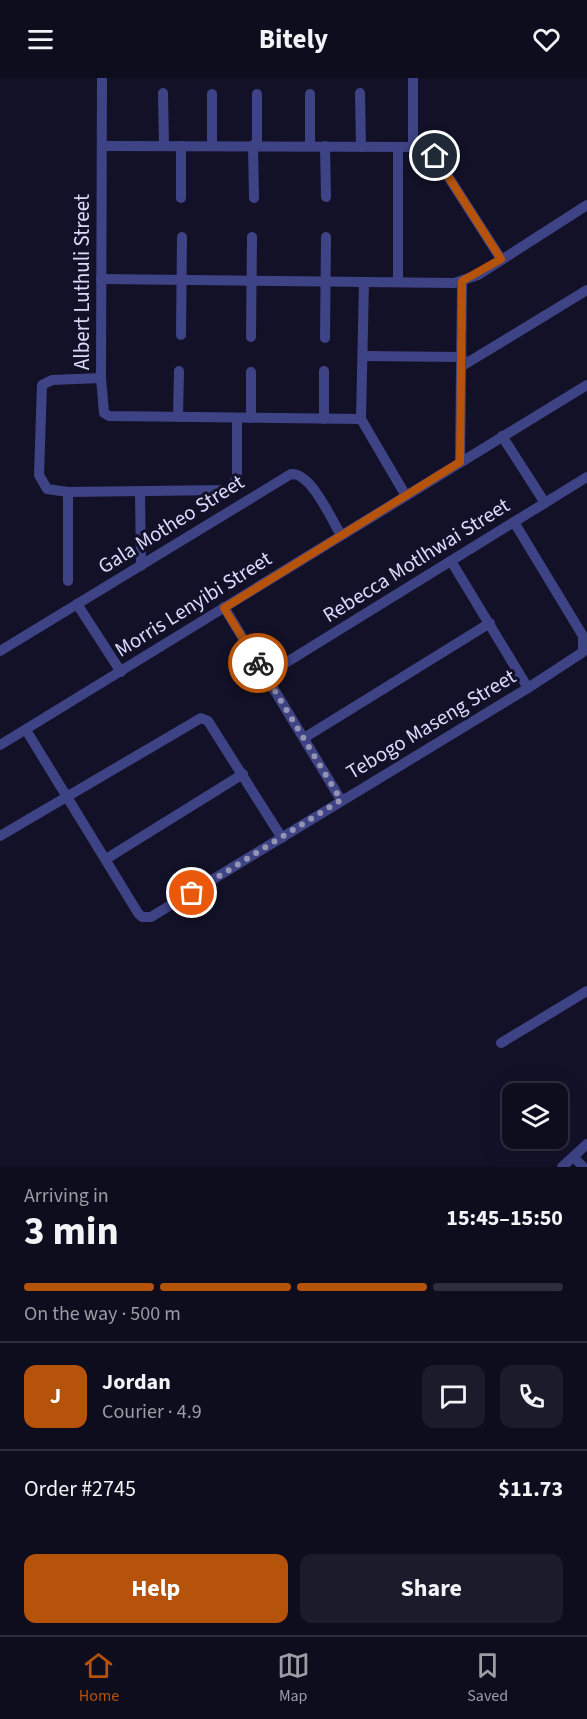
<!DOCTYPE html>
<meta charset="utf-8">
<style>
:root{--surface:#0e0d1e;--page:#1c1b2b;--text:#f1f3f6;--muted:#9b9ca4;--line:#2e2d3c;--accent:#b45309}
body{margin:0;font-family:"Source Sans 3",sans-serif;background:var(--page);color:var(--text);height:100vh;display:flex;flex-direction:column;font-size:22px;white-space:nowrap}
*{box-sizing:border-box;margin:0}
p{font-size:20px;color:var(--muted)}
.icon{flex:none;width:33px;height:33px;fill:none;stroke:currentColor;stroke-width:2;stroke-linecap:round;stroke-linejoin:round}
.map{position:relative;height:1089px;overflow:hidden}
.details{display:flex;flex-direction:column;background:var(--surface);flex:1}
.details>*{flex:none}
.controls{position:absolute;left:502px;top:1005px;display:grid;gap:12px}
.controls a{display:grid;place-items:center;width:66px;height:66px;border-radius:12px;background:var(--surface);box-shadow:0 6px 24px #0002,0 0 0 2px var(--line);font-size:30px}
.pin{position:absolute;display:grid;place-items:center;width:51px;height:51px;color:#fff;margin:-26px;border:3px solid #fff;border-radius:50%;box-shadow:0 2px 6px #0007}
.courier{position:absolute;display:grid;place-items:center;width:60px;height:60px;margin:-30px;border:4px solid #b45309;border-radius:50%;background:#fff;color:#222;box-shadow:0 2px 8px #0007}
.summary em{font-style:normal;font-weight:700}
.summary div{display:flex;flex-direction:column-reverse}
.summary{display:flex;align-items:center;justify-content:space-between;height:102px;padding:0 24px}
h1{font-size:39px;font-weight:700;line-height:45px}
.bar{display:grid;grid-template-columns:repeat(4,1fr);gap:9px 6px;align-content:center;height:72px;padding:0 24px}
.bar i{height:8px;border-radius:4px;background:var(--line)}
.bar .selected{background:var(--accent)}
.bar p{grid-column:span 4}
.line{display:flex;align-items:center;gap:15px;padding:0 24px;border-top:2px solid var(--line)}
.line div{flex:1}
.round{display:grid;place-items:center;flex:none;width:63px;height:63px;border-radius:12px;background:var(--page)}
.action{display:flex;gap:12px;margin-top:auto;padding:12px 24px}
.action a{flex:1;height:69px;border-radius:12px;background:var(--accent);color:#fff;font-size:24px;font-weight:700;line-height:69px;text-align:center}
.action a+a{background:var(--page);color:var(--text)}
header{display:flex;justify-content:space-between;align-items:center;height:78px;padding:0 24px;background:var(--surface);font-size:27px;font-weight:700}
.dock{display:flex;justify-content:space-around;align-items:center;height:84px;border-top:2px solid var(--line);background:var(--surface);font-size:16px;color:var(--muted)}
.dock a{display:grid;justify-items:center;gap:3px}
.dock .selected{color:var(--accent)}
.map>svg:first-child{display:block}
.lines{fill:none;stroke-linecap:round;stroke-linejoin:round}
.minor{stroke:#3e4385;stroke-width:10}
.done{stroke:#9494b2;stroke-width:6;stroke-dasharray:0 10.8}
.route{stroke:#b45309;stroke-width:8}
.labels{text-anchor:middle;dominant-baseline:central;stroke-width:6;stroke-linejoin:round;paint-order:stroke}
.street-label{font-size:21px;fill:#dadafd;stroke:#131128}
</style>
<header><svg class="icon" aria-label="menu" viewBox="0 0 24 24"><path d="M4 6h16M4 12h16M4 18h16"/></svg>Bitely<svg class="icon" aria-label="heart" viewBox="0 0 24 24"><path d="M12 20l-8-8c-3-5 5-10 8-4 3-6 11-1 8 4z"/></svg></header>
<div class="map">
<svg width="587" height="1089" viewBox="0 0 587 1089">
<rect width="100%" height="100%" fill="#131128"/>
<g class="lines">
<g class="minor">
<path d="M102,0L101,300L104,335L109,338L361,341L364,204"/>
<path d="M163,15L164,68"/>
<path d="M360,15L361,69"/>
<path d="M212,16V67"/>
<path d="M253,67L254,120"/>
<path d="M257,67V16"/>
<path d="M102,68L421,69L435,78L501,181"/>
<path d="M181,68V120"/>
<path d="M310,68V16"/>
<path d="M325,68L326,119"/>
<path d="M398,69V204"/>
<path d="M413,69V0"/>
<path d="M101,201L454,205L478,197L587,127"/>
<path d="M181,257L182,159"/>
<path d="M251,259L252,159"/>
<path d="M325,260L326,159"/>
<path d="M363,278L462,279"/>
<path d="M462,288L587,212"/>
<path d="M101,300L52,302L42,307L39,397L47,411L68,414L227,412L237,401V340"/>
<path d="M178,339L179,293"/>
<path d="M251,340V294"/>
<path d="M324,341V293"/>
<path d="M361,341L406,418"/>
<path d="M502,358L545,425"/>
<path d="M460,384L462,203"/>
<path d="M140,414L141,488"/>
<path d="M451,483L528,610"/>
<path d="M68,503V414"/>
<path d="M77,526L121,594"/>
<path d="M224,529L341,722"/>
<path d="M0,573L291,396C311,394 331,441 341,457"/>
<path d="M266,597L587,399"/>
<path d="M26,652L138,835L142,839H151L528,610L583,574V558L514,444"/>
<path d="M304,660L490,545"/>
<path d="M0,667L587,307"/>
<path d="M0,758L201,640L208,643L282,760"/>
<path d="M106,781L243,696"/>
<path d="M501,965L587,913"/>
<path d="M574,1079L583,1089"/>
<path d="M562,1089L587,1066"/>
</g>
</g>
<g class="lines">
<path class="done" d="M192,815L341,722L258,585"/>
<path class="route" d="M258,585L224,530L460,384L462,203L501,181L435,78"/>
</g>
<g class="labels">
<g class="street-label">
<text transform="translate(82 204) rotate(-90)">Albert Luthuli Street</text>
<text transform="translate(171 446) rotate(-32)">Gala Motheo Street</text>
<text transform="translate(416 482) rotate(-32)">Rebecca Motlhwai Street</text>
<text transform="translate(193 526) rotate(-32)">Morris Lenyibi Street</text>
<text transform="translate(431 646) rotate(-31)">Tebogo Maseng Street</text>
</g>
</g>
</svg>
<div class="controls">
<a><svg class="icon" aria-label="layers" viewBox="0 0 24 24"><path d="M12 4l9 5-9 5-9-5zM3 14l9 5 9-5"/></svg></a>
</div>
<div class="pin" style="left:192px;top:815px;background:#ea580c"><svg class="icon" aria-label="bag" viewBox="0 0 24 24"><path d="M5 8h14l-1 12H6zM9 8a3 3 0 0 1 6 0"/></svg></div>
<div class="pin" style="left:435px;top:78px;background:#1f2937"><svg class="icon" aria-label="home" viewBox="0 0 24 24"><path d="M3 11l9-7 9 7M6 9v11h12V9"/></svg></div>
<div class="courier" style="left:258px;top:585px"><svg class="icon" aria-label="bike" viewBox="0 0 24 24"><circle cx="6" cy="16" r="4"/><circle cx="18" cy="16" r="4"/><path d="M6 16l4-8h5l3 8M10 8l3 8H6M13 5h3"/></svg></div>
</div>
<section class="details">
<div class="summary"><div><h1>3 min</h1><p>Arriving in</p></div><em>15:45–15:50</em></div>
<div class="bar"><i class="selected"></i><i class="selected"></i><i class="selected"></i><i></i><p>On the way · 500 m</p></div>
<div class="line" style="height:108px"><b class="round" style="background:var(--accent);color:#fff">J</b><div><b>Jordan</b><p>Courier · 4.9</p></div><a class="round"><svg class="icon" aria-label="chat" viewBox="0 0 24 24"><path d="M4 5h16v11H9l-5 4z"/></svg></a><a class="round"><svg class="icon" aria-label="phone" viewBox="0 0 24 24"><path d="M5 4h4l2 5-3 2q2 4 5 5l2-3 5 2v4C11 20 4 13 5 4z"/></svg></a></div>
<div class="line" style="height:78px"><div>Order #2745</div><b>$11.73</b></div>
<div class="action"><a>Help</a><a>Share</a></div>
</section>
<nav class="dock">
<a class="selected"><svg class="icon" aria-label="home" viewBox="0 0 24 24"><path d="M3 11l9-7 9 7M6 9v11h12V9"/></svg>Home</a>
<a><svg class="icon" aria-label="map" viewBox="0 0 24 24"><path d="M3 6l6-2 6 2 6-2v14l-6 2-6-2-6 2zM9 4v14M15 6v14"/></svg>Map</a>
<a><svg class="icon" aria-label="saved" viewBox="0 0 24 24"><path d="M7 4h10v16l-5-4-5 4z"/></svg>Saved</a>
</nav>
